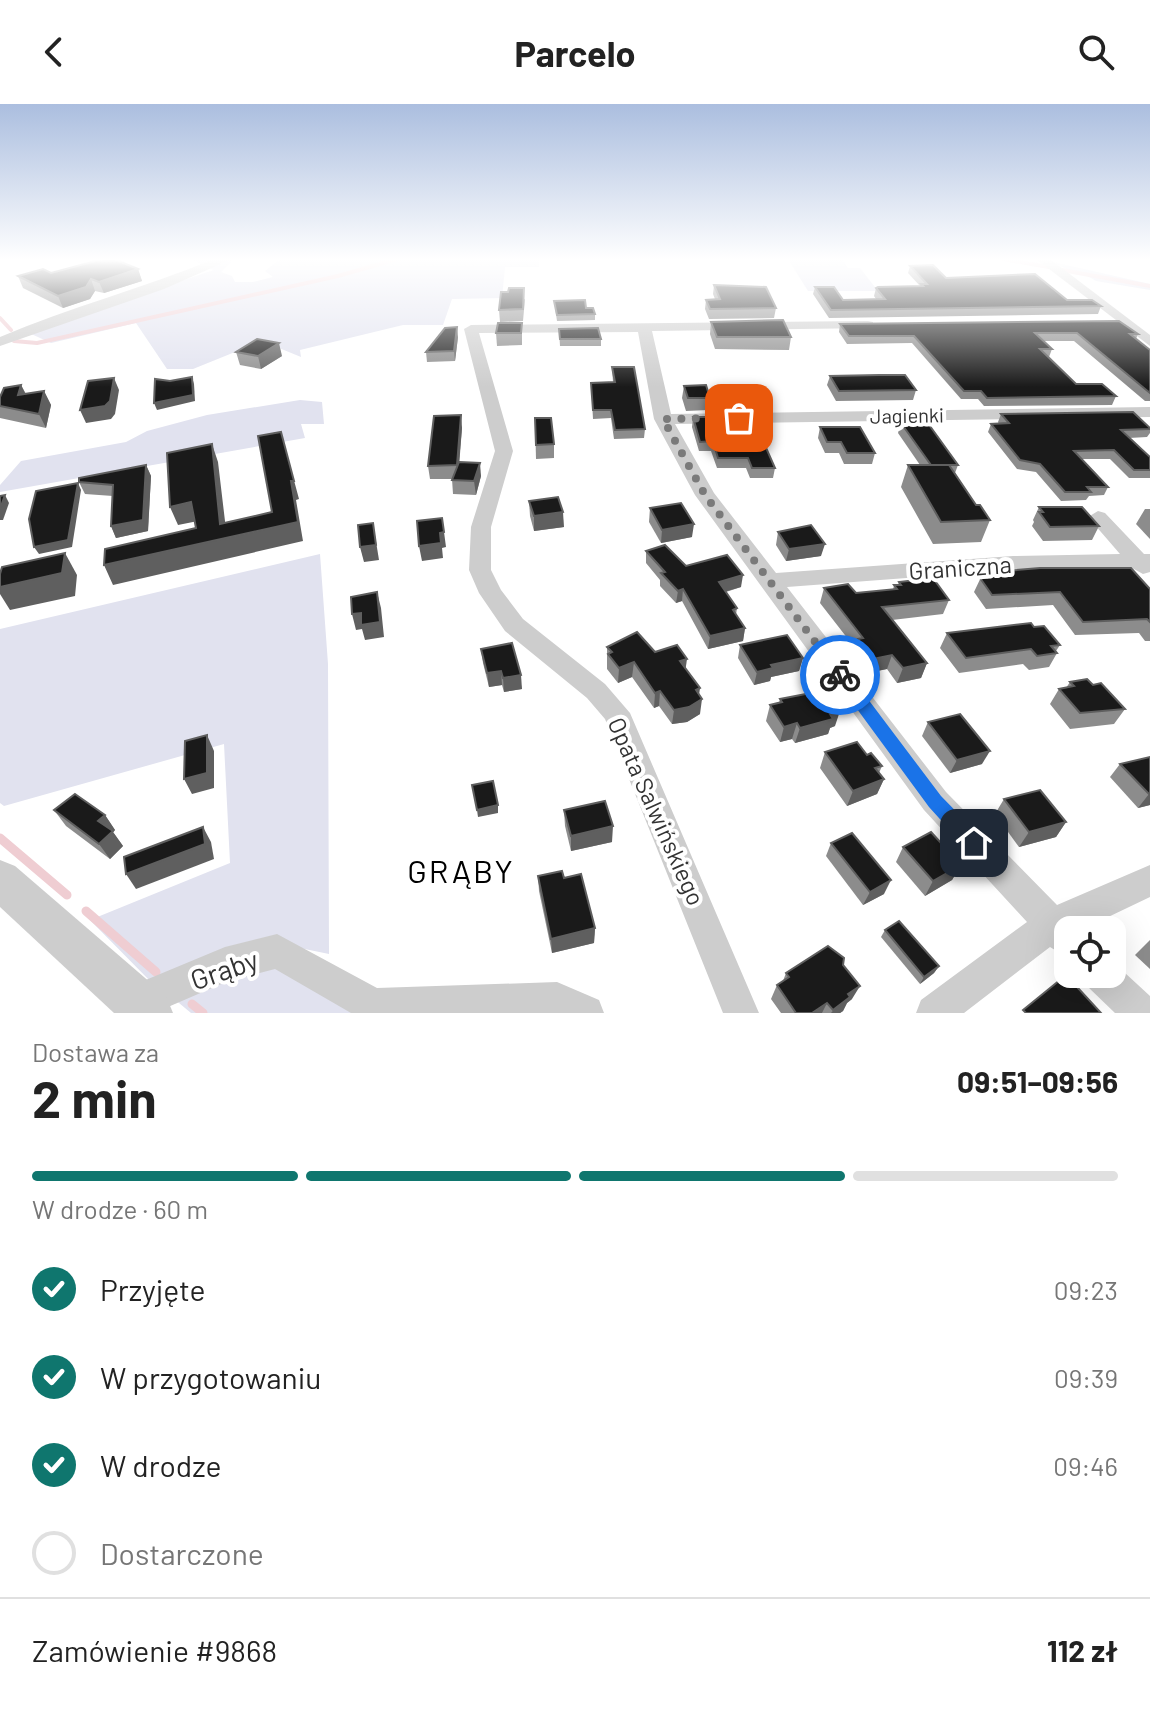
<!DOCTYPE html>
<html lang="pl">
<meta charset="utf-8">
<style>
:root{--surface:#fff;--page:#f2f2f2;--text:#222;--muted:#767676;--line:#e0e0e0;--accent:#0f766e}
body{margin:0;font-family:Barlow,sans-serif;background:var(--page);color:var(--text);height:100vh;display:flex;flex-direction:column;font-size:30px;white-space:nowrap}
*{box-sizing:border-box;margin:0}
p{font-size:26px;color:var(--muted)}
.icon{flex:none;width:44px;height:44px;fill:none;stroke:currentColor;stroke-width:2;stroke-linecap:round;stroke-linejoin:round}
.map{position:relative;height:909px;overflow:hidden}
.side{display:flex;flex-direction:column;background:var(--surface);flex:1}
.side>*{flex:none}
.buttons{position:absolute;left:1054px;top:812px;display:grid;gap:16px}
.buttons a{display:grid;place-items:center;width:72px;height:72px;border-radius:16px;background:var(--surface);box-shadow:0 8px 32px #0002;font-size:40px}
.pin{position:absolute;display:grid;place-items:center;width:68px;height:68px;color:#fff;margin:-34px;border-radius:16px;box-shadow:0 4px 12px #0006}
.courier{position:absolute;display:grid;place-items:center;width:80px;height:80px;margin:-40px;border:6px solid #1a73e8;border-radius:50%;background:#fff;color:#222;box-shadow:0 2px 10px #0007}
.head em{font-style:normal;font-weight:700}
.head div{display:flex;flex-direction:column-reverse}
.head{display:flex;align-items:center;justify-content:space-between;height:136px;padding:0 32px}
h1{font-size:52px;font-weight:700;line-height:60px}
.bar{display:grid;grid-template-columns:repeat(4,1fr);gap:12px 8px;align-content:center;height:96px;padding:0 32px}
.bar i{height:10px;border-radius:6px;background:var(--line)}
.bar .current{background:var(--accent)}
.bar p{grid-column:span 4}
.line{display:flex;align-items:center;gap:20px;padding:0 32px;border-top:2px solid var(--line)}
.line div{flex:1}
ol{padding:0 32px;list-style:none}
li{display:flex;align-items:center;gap:24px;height:88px}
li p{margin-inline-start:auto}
li .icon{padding:8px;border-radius:50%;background:var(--accent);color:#fff;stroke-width:4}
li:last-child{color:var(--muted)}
li i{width:44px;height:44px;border:4px solid var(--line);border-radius:50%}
header{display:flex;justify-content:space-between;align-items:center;height:104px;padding:0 32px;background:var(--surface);font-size:36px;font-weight:700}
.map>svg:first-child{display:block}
.green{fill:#e1e2ef}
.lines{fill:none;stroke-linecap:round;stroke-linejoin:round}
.stream-far1{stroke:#efcdd2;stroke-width:4}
.stream{stroke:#efcdd2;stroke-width:9}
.minor{fill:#cdcdcd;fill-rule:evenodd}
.tertiary{fill:#cdcdcd;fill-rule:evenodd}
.wall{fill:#8c8c8c}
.shaded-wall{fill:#5f5f5f}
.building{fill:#1a1a1a;stroke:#5f5f5f;stroke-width:2}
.route{fill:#1a73e8}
.done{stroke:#7a7a7a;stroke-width:8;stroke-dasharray:0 14.4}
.labels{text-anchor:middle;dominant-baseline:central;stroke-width:8;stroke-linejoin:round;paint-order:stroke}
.far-street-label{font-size:20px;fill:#333;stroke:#fff}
.street-label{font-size:24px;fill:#333;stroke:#fff}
.near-street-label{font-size:28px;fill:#333;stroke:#fff}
.near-neighbourhood-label{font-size:32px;letter-spacing:2px;fill:#000;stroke:#fff}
</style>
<header><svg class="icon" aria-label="back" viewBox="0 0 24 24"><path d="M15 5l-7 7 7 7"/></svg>Parcelo<svg class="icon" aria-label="search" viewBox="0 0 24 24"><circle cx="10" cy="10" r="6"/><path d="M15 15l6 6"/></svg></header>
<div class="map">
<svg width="1150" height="909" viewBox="0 0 1150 909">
<rect width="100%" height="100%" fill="#fff"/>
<g class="green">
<path d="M190,155H234L221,168L232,172L235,178H253L273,173L265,167L280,155H539V163H505L502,194L452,195L443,221H403L300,246L301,253L262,237L193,265H167L136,219L51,239L27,228L214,166Z"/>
<path d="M788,155H842L848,164H860L878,187H808Z"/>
<path d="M1053,158L1150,180V186L1096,177C1083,168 1069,169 1053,158Z"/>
<path d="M300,296L322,298L324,320H301L305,334L0,388V381L21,357L126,338L147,327L207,311Z"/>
<path d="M320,450L328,560L329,850L295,843L152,879L90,816L230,759L224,640L4,702L0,699V525Z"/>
<path d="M276,860L355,909H191L173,894Z"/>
</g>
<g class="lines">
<g class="stream-far1">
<path d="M1003,155L1049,163"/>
<path d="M1062,166L1150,182"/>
<path d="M0,214L11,226"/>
<path d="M14,237L37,239L338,172L397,155"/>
</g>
<g class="stream">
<path d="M0,734L67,791"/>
<path d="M86,807L156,868"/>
<path d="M192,900L203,909"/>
</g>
<g class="minor">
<path d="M214,155H232L164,185L0,242V233C70,203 144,184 214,155Z"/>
<path d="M1036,155H1050L1150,231V242Z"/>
<path d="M868,217L873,218V224L652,227L671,310L1150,303V313L675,320L714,389L776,469L1013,452L1120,450L1088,413L1098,407L1105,409L1144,450H1150V468L1143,470L1132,464L1013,466L787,483L946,688L1057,801L1150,761V793L1081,826H1068V854L1050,843L964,909H916L921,896L1027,818L924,706L695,391L654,315L638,228L479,229L513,347L491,423V466L501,486L523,515L605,580L630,609L759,909H723L605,615L587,594L505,527L479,489L469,466L471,423L495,347L464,225L471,221Z"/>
<path d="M277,830L377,884L557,878L599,896L604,909H351L275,865L226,878L154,909H123L119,898L124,885L225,843Z"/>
<path d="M1112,857L1150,892V909H1115L1088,883L1083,870H1112Z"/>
</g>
<path class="tertiary" d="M0,756L15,762L166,892L173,909H114L0,803Z"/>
</g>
<g class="wall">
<path d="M910,162L946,174L1101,202L1098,210L829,214L813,190L815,183L843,196L876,195L874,192L876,184L920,182L908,169Z"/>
<path d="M138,165L142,177L104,189L95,187L90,195L63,204L23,184L18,172L51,169Z"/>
<path d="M714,181L776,204L774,214L709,215L705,205L706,196L715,195L713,190Z"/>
<path d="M525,195L523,217L500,218L499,206Z"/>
<path d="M554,197L586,204L595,210V216L557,217Z"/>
<path d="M711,218L791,233L789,246L715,245L710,230Z"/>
<path d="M522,219V241L497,242L496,229Z"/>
<path d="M840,220L1138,230L1136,235L1150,246V297H1145L1074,237H1043L1052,245L1049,253H1048L1076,280L1116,292L1112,301L984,302L978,295H961L912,239L847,240L839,228Z"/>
<path d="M559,225L601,235V242H560Z"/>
<path d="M458,233L455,257L427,258L426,248Z"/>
<path d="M236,248L282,252L261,265L240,261Z"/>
<path d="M612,263L645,325L644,334L614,335L611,314L593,315L591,279L613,278Z"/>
<path d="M830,272L916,286L913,296L836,297L827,281Z"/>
<path d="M21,281L26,290L44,287L51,301L46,324L0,314V293Z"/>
<path d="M684,282L710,294L708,306L686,307L682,294Z"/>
<path d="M1001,310L1150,324V329L1147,333L1129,334L1150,353V374H1129L1110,355H1082L1108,383L1104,391L1089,392L1086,396L1061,397L1036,368L1017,365L988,328L991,320H999L998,318Z"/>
<path d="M693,313L716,319L775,364L773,374H750L746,364H717L711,347H699L692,323Z"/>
<path d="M535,314L554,340V354L536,355Z"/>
<path d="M901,319L958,361L955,369L976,401L990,416L981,438L933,440L901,383L908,361H920L898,329Z"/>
<path d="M820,323L875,349L872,360H844L839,349H825L818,334Z"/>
<path d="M462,324L459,358L481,372L476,391L453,390L452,375H430L428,362Z"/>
<path d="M146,361L151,372L148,427L116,434L111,422L113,392L85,390L79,378Z"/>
<path d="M529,397L564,423L534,427L530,412Z"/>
<path d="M1039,403L1099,422L1092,436L1043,437L1032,422L1034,418L1033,416Z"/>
<path d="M650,404L692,433L661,439L649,418Z"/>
<path d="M1145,405H1150V435L1136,420Z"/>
<path d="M778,428L821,452L786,457L776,441Z"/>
<path d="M646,447L741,483L726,488L737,504L736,511L745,524L743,537L708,545L682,497L676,499L660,482V476L646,459Z"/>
<path d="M983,469L1150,485V537H1145L1139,529L1075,531L1053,501L986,505L974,488Z"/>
<path d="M899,478L949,496L943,510L892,516L927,559L921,574L897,579L887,565L867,569L853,550L855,544L820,499L824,484L856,489L893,486L894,481H898Z"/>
<path d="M1034,523L1060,541L1056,547L1057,549L1049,563L1029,566L1023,560L959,569L940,544L947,529Z"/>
<path d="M740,541L803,554L799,567L771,573L770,577L754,581L738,554Z"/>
<path d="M607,543L655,548L686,566L699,590L700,610L687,618L672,620L659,602L654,604L632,573L618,579L607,565Z"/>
<path d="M481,545L522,585L504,588L502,581L489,583L483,559Z"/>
<path d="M1070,578L1125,605L1114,620L1070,625L1050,600L1059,585L1066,584Z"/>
<path d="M780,595L835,622L830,624L828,630L795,639L792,635L780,638L766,617L770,601L779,599Z"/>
<path d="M928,618L982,660L950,669L922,632Z"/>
<path d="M825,648L867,651L882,662L879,669L884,675L877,690L847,702L820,664Z"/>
<path d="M1150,653V701L1138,704L1110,673L1120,660Z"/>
<path d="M1004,695L1066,718L1056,733L1019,743L995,710Z"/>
<path d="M54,706L105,711L115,726L113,728L123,742L110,755L66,722Z"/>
<path d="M564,706L612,738L571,747L565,722Z"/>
<path d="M831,739L884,790L863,801L826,752Z"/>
<path d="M903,743L961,761L952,776L925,792L896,758Z"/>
<path d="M538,772L564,774L595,824L594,839L552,849L539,787Z"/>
<path d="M885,826L939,862L934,869L920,880L881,833Z"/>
<path d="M1150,836V865L1135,851Z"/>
<path d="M843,861L852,895L847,899L843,907L840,909H781L771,895L777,881L783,877L786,869Z"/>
</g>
<g class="shaded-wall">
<path d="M138,165L142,177L104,189L99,178Z"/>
<path d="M91,175L95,187L90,195L63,204L58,192Z"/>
<path d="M457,223L458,233L455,257L454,247Z"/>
<path d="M279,239L282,252L261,265L258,252Z"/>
<path d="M192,273L194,280L195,297L157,306L154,299Z"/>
<path d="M114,274L119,286L115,310L111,315L86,319L80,306Z"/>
<path d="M21,281L28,295L18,291Z"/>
<path d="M44,287L51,301L46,324L39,310Z"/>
<path d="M461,311L462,324L458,375L457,361Z"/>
<path d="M281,328L299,395L296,396L303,437L113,481L104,461L220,420L212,340L218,358L227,434L298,418Z"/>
<path d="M480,359L481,372L476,391L474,377Z"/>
<path d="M146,361L151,372L148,427L116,434L111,422Z"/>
<path d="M78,379L81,386L72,443L39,450L34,443Z"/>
<path d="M5,391L9,399L3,416H0V405Z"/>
<path d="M191,398L198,417L178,421L170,403Z"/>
<path d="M563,408L564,423L534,427V412Z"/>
<path d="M373,419L379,456L364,458L360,443Z"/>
<path d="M694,420L692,433L661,439L662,426Z"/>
<path d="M444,428L446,443L442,444L443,454L422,457L419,442L440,429Z"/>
<path d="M825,440L821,452L786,457L789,445Z"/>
<path d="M65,449L77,471L75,492L10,506L0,490V483Z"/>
<path d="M743,471L741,483L717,490L719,478Z"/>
<path d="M683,485L682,497L676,499L678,487Z"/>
<path d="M377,488L381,504L384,533L365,536L362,525L356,526L352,510Z"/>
<path d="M745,524L743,537L708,545L710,532Z"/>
<path d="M892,551L887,565L867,569L873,555Z"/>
<path d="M803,554L799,567L771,573L770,577L754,581L757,568L771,561Z"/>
<path d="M687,555L685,569L680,557Z"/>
<path d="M634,558L632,573L618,579L619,564Z"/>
<path d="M927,559L921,574L897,579L903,564Z"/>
<path d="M501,567L502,581L489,583L487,569Z"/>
<path d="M521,571L522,585L504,588L503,574Z"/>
<path d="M700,584L698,598L702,595L700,610L687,618L672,620L674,606L696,586Z"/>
<path d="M660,587L659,602L654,604L655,589Z"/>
<path d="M840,607L835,622L830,624L828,630L795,639L800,624L830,610Z"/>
<path d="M797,619L792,635L780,638L784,623Z"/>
<path d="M207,631L214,647V684L192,690L184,675Z"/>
<path d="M990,647L982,660L950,669L957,656Z"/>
<path d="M884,675L877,690L847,702L853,687Z"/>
<path d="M1149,690H1150V701L1138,704Z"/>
<path d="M498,701V709L478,713L477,706Z"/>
<path d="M105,711L115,726L113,728L123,742L110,755L99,740L98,717Z"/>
<path d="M1066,718L1056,733L1019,743L1029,728Z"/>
<path d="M613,722L612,738L571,747V732Z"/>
<path d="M203,723L211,738L214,755L136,785L126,770Z"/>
<path d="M961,761L952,776L925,792L933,777Z"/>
<path d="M891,776L884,790L863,801L870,788Z"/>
<path d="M595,824L594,839L552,849L551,835Z"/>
<path d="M939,862L934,869L920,880L924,873Z"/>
<path d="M860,882L852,895L847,899L843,907L840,909H831L848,890Z"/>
<path d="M827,899L822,909H812Z"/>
</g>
<g class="building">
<path d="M103,155H114L138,165L99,178L91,175L86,183L58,192L18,172L43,165L51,169Z"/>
<path d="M933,161L946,174L1035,170L1067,196H1092L1101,202L831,206L815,183H834L843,196L885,195L876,184L878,183L923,182L921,180H927L910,162Z"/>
<path d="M714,181L766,183L776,204L710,205L706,196L720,195Z"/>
<path d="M509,184H524L523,205L499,206L501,188H508Z"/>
<path d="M585,196L586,204H593L595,210L557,211L554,197Z"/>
<path d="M783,216L791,233H717L711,218Z"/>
<path d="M1119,217L1138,230H1130L1150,246V289L1077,229H1035L1052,245H1040L1076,280H1102L1116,292L987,294L981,287H964L914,232H849L840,220Z"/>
<path d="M498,219H522L521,229H496Z"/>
<path d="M457,223L454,247L426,248L445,224Z"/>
<path d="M598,224L601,235H560L559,225Z"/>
<path d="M257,235L279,239L258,252L236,248Z"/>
<path d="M612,263H634L645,325L615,326L611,306H593L591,279L615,278Z"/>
<path d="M879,271H905L916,286L839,287L830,272Z"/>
<path d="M192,273L193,291L154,299L155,275L170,277Z"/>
<path d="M114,274L110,297L105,302L80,306L88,277Z"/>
<path d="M21,281L18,291L44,287L39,310L0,302V293L4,284Z"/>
<path d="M706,281L710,294H688L684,282Z"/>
<path d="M1133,308L1150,324V325L1121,326L1150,353V366H1134L1114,346L1074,347L1108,383H1087L1091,388H1065L1040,360L1020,356L991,320L1009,319L1001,310Z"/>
<path d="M461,311L457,361L428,362L434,312Z"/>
<path d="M693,313H714L716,319H755L775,364H752L748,354H718L713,337L700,338Z"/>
<path d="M535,314H551L554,340L536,341Z"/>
<path d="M927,318L958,361H931L901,319Z"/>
<path d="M820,323H860L875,349H847L841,338H827Z"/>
<path d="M281,328L294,377H291L298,418L104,461L105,445L196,424L191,398L170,403L167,349L212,340L220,420L272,408L258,332Z"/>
<path d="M459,358L480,359L474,377L452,376Z"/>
<path d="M146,361L143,416L111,422L113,381L79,378V374Z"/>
<path d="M908,361H949L976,401H980L990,416L941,418Z"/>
<path d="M78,379L68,436L34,443L29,415L36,387Z"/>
<path d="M5,391L0,405V392Z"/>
<path d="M558,393L563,408L534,412L529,397Z"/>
<path d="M681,399L694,420L662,426L650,404Z"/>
<path d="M1039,403H1082L1099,422L1050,423L1039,408H1043Z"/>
<path d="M442,414L444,428L440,429L441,439L419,442L417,417Z"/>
<path d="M373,419L376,441L360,443L358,421Z"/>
<path d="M811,421L825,440L789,445L778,428Z"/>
<path d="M665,441L686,462L727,451L743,471L719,478L737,504L733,506L745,524L710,532L683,485L678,487L661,469L665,468L646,447Z"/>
<path d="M65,449L62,469L0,483V470L2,463Z"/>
<path d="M1040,464H1131L1150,485V518L1147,515L1083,518L1060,488L992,491L980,474H987L983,469Z"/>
<path d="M933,474L949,496L882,503L927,559L903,564L892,551L873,555L858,535L863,534L824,484L848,480L856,489L897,485L894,481H901L899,478Z"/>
<path d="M377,488L380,518L361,521V509L352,510L351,493Z"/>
<path d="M1031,519L1034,523L1044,522L1060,541L1051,542L1057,549L1037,552L1031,545L966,554L947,529Z"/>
<path d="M637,528L655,548L677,541L687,555L680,557L700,584L696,586L702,595L689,603L674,606L660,587L655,589L634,558L619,564L608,550L612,548L607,543Z"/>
<path d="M787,531L803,554L771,561L773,564L757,568L740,541Z"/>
<path d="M512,539L521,571L503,574L501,567L487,569L481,545Z"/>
<path d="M1087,575L1093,581L1101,579L1125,605L1080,609L1059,585L1074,582L1070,578Z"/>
<path d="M826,586L840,607L830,610L833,615L800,624L797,619L784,623L770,601L782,598L780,595Z"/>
<path d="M960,610L990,647L957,656L928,618Z"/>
<path d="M207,631V669L184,675L185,637Z"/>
<path d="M857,638L867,651L871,649L882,662L875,664L884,675L853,687L825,648Z"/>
<path d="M1150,653V690H1149L1120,660Z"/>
<path d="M493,677L498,701L477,706L472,681Z"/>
<path d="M1040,686L1066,718L1029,728L1004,695Z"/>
<path d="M75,690L105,711L98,717L113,727L99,740L54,706Z"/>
<path d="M605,697L613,722L571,732L564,706Z"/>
<path d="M203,723L205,740L126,770L124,753Z"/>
<path d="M931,728L961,761L933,777L903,743Z"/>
<path d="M852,729L891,776L870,788L831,739Z"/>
<path d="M562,767L564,774L581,770L595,824L551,835L538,772Z"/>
<path d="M899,817L939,862L924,873L885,826Z"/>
<path d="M828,842L844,854L843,861L860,882L848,890L850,893L833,906L827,899L812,909H796L777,881L789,873L786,869Z"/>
<path d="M1066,871L1101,909H1026L1023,906Z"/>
</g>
<linearGradient id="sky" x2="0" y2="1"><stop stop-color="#abbedf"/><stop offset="0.55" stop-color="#fff"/><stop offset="1" stop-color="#fff" stop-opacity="0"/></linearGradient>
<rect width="1150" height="283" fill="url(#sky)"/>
<path class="route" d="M840,565L846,566L941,692L981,733L983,739L981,745L974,747L967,745L929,703L835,575L833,571Z"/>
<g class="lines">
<path class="done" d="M739,314L663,315L705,391L840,571"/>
</g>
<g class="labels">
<g class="far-street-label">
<text transform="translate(907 311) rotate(-1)">Jagienki</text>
</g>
<g class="street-label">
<text transform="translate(960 463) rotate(-4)">Graniczna</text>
<text transform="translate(657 707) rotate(66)">Opata Salwińskiego</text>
</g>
<g class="near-street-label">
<text transform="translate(224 865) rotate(-19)">Grąby</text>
</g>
<g class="near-neighbourhood-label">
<text x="461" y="766">GRĄBY</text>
</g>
</g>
</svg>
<div class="buttons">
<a><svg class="icon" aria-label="locate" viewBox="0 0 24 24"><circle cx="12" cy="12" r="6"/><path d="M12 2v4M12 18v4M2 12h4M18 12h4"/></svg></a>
</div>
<div class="pin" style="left:739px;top:314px;background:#ea580c"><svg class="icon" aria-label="bag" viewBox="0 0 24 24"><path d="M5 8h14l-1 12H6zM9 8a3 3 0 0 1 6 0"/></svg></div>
<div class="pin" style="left:974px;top:739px;background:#1f2937"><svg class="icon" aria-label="home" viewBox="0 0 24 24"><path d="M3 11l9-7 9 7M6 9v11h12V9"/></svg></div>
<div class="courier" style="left:840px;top:571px"><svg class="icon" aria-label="bike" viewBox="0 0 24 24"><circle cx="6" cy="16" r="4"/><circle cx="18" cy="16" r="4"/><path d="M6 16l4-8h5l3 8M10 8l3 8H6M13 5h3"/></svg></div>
</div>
<section class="side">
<div class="head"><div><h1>2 min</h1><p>Dostawa za</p></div><em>09:51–09:56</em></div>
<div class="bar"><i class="current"></i><i class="current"></i><i class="current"></i><i></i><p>W drodze · 60 m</p></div>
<ol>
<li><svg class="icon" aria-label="check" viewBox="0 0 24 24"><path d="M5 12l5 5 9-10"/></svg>Przyjęte<p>09:23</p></li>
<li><svg class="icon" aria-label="check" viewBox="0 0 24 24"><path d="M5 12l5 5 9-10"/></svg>W przygotowaniu<p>09:39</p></li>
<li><svg class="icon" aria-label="check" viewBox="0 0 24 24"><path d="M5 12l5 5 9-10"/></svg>W drodze<p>09:46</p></li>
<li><i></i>Dostarczone</li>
</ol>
<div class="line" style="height:104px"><div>Zamówienie #9868</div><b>112 zł</b></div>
</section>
